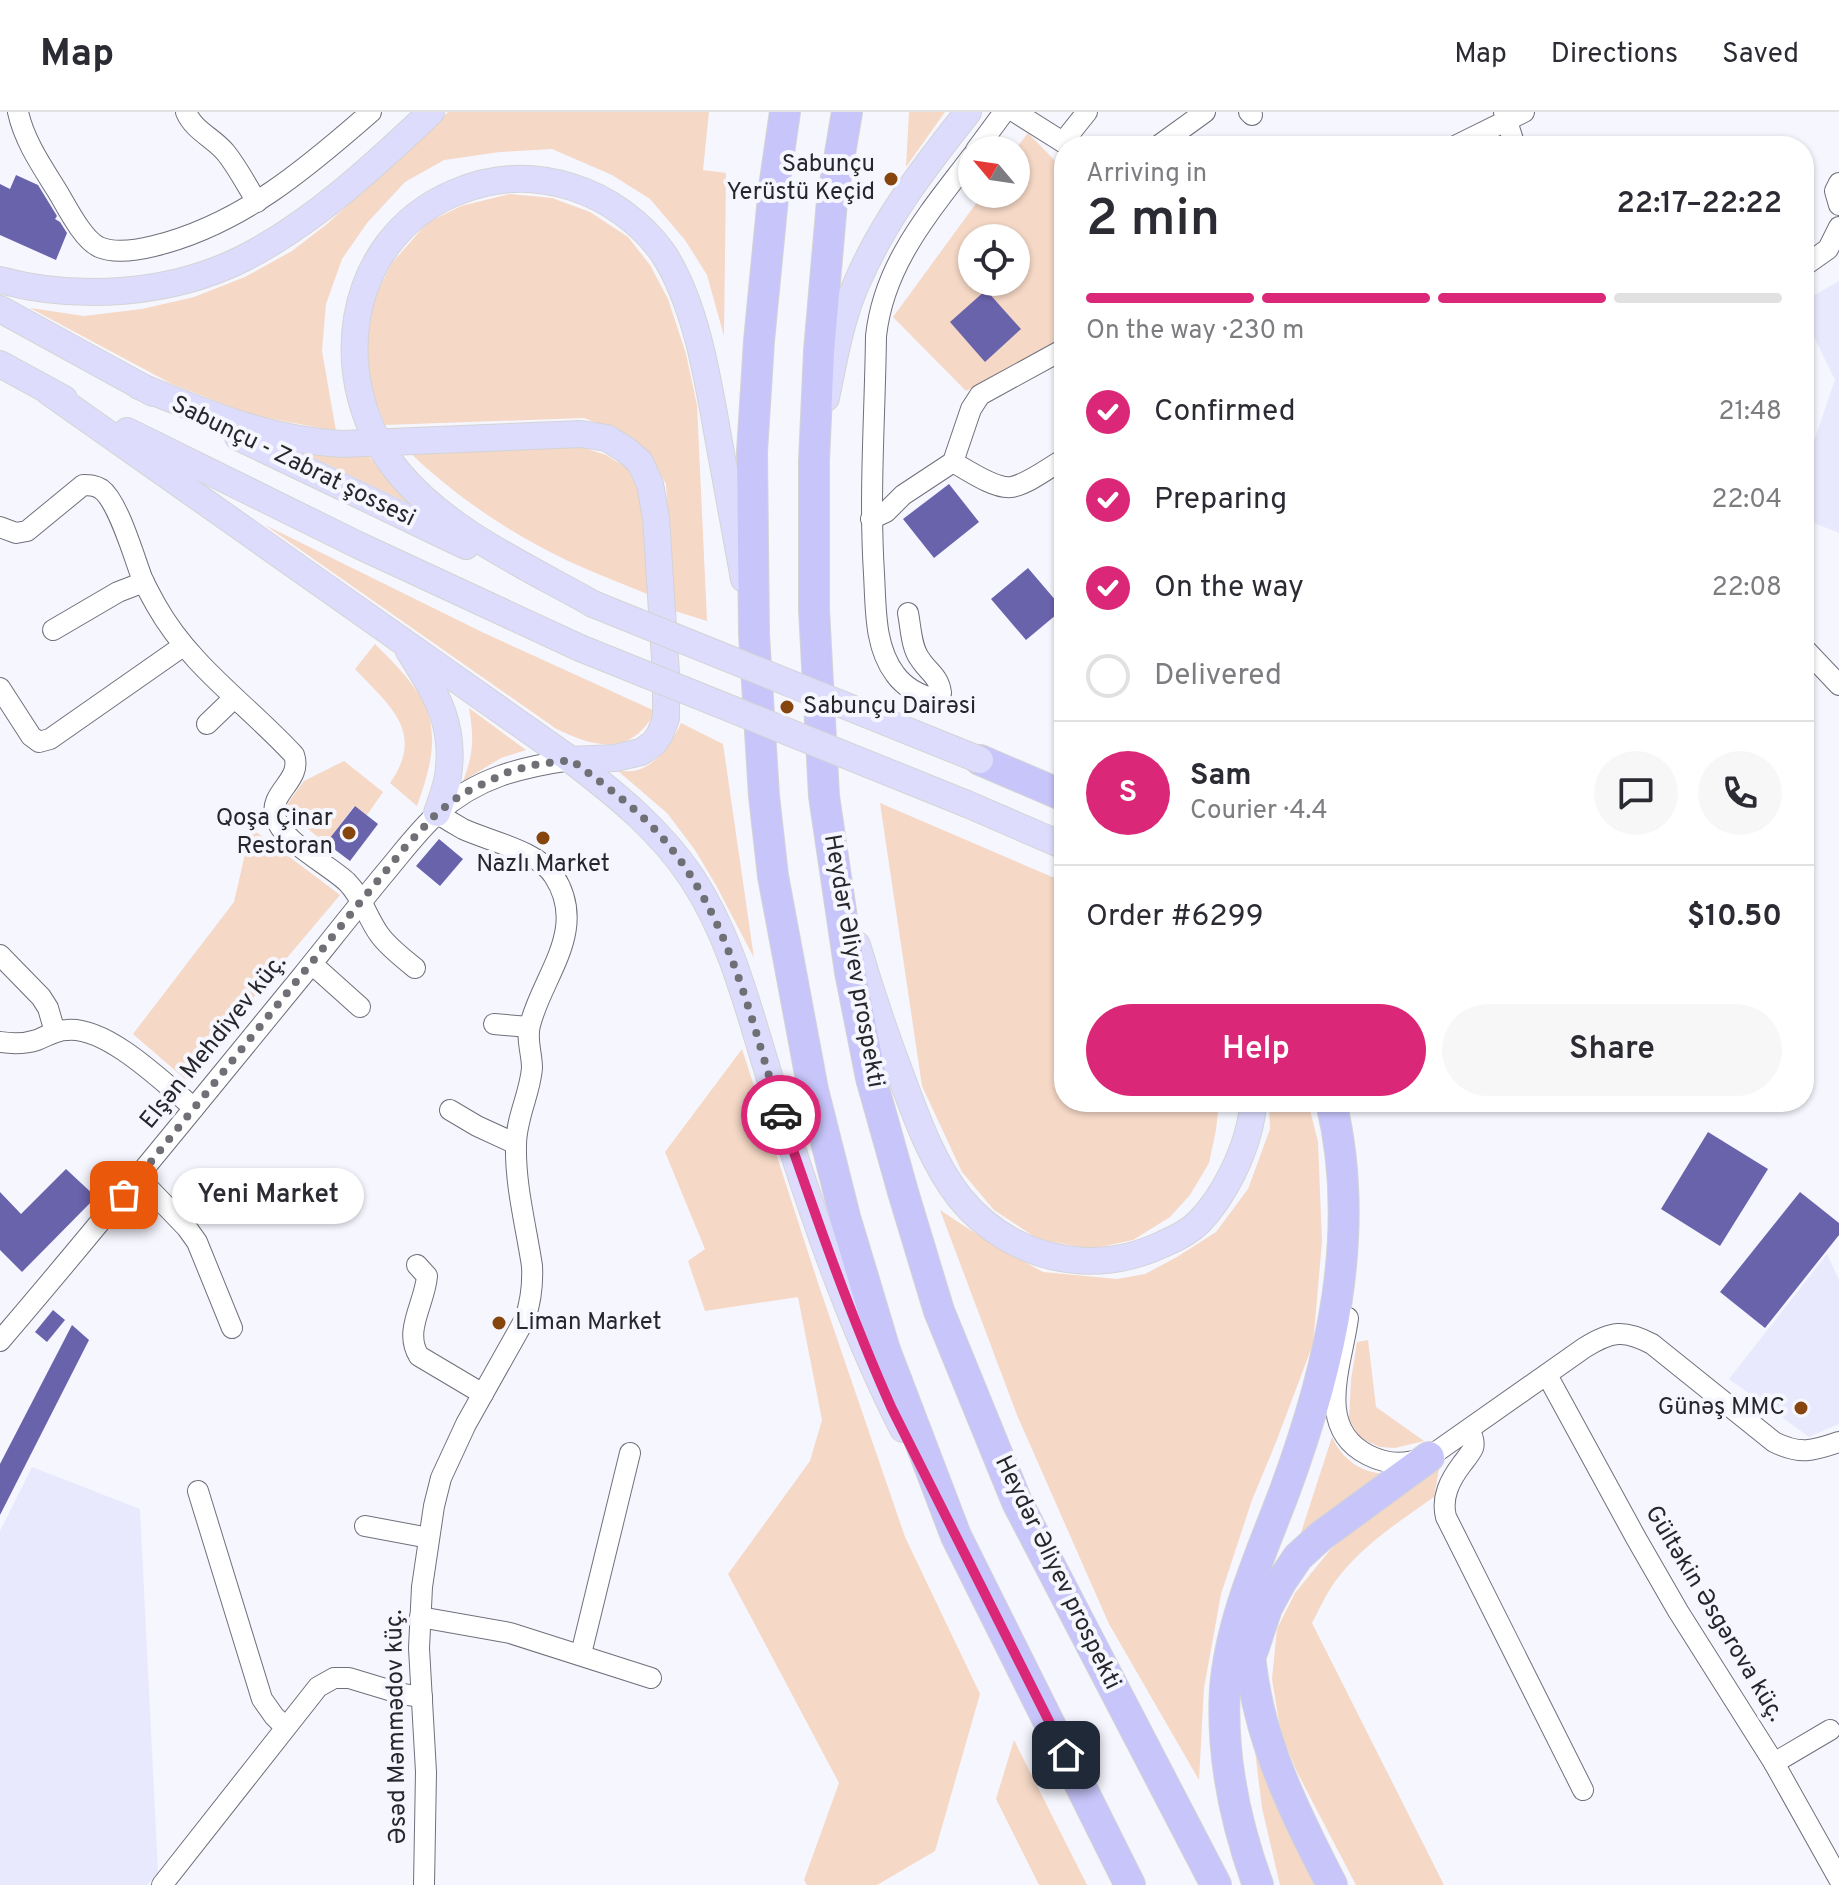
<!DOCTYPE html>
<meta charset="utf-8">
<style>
:root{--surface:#fff;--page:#f7f7f7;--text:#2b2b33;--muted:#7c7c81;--line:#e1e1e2;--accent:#db2777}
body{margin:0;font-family:Overpass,sans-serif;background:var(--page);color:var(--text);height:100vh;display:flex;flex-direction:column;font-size:30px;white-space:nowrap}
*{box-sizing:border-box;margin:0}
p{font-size:26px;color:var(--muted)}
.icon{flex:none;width:44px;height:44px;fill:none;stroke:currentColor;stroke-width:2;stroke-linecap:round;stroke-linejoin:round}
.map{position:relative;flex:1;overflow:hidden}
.details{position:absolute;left:1054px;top:24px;width:760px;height:976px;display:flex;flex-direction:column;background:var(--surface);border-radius:32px;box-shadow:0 2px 6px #0004}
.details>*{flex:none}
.needle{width:52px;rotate:299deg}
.tools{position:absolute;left:958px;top:24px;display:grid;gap:16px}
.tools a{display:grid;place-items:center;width:72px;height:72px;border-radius:50%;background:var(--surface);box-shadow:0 2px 6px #0004;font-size:40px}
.pin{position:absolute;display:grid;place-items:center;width:68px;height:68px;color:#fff;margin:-34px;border-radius:16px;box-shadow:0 4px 12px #0006}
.courier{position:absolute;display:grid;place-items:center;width:80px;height:80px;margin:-40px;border:6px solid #db2777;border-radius:50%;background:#fff;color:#222;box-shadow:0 2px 10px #0007}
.bubble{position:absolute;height:56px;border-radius:28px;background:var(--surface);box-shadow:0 2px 6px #0004;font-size:26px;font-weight:600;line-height:56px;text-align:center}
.headline em{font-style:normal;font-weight:600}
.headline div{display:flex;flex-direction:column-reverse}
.headline{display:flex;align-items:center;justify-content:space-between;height:136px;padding:0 32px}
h1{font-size:52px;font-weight:600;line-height:60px}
.bar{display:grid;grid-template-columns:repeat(4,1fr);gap:12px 8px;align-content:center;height:96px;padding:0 32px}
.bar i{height:10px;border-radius:6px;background:var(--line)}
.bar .on{background:var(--accent)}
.bar p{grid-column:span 4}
.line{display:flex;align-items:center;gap:20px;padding:0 32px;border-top:2px solid var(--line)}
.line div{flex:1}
.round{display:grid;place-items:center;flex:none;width:84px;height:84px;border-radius:42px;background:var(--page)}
ol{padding:0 32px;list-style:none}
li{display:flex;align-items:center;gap:24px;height:88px}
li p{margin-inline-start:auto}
li .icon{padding:8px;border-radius:50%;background:var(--accent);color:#fff;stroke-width:4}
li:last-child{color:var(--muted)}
li i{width:44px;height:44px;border:4px solid var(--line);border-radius:50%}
.button{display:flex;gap:16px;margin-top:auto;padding:16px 32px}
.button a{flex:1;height:92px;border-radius:48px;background:var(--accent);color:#fff;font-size:32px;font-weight:600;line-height:92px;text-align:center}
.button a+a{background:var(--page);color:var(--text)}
header{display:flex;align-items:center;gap:48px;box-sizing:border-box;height:112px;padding:0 40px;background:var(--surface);border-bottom:2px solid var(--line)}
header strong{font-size:38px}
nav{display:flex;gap:44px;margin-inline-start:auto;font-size:28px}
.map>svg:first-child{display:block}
.built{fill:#e9e9fd}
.green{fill:#f5d8c6;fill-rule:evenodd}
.building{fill:#6963ac}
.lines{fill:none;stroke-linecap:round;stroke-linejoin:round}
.minor-casing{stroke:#70707c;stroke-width:22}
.major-casing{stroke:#d4d4d5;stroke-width:28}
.highway-casing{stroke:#d4d4d5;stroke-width:32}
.minor{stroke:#fff;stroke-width:20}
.major{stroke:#dddcfc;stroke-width:26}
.highway{stroke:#c7c5fa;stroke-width:30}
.major-bridge-casing{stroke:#d4d4d5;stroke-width:28;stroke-linecap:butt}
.major-bridge{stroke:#dddcfc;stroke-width:26}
.done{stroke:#6f6f75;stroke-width:8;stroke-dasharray:0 14.4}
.route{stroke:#db2777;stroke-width:10}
.poi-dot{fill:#85450d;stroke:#f6f6fe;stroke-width:3}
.labels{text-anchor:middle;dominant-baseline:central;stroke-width:8;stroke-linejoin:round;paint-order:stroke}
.poi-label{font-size:24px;fill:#26262b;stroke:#f6f6fe;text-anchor:end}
.street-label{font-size:24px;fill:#26262b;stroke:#f6f6fe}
</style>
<header>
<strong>Map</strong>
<nav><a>Map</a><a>Directions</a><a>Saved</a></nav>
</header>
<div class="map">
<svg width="1839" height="1773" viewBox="0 0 1839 1773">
<rect width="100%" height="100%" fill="#f6f6fe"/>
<g class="built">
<path d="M1839,169V421L1804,407V358L1835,268L1804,204V189Z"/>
<path d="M1827,1142L1839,1168V1312L1809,1325L1729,1267Z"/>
<path d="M32,1355L140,1397L158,1760L147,1773H0V1419Z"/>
</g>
<g class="green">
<path d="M448,0H709L703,58L726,61L724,224L707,163L685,128L650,87L612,63L552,37L500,40L444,48L405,70L367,111L342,147L326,192L322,239L336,319L252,303L172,272L30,196L84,204L142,197L194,185L245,165L292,139L327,112Z"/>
<path d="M909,0H945L906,55Z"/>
<path d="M1028,21L1064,58V225L966,279L893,205L983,82H1016L1015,38ZM972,126H1016V170H972Z"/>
<path d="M510,82L552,86L590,100L628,125L650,153L668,187L686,242L697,293L707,509L675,499L666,372L649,340L619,320L584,306L385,313L367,267L365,224L370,194L392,151L427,111L461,94Z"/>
<path d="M581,335L606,343L627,356L642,382L652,484C624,472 594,461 566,448C508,420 455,384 408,339Z"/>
<path d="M306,342H367L411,392Z"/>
<path d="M265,413L484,521L655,599C632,645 594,636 555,616Z"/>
<path d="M375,532C434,590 446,614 417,694L390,671C426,620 389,593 355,557Z"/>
<path d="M469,596L526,638L501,646L463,669C474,641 474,625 469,596Z"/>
<path d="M681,611L723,632L754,846L716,773L695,738L667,701L618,659C624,659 632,660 638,658C659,651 672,630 681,611Z"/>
<path d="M344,649L383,680L367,703L354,694L326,731L283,698L304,669Z"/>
<path d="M880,691L1064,770V990H1219L1216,1018L1209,1051L1190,1083L1170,1105L1133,1128L1091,1137L1038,1127L994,1098L962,1060L922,974Z"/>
<path d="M251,716L340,783L185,967L133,922L234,790Z"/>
<path d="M742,937L818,1171L905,1425L980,1582L935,1739L877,1773H807L804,1768L839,1671L728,1462L810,1349L822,1308L798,1185L705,1199L688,1149L705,1137L665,1040Z"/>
<path d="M1269,990H1308L1318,1030L1322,1130L1313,1232L1276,1330L1252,1388L1221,1482L1204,1576L1199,1668L1109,1512L1017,1303L940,1098L990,1131L1043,1160L1117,1167L1145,1162L1177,1145L1216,1120L1248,1077L1270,1017Z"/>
<path d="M1368,1228L1376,1295L1424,1329L1395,1336L1380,1335L1360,1326L1349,1307L1351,1268L1357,1230Z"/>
<path d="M1332,1325C1342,1347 1361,1361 1386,1362L1297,1433Z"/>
<path d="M1440,1351L1434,1385C1397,1411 1355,1438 1330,1477C1323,1488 1318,1500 1312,1511L1444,1773H1356L1297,1660L1281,1622L1272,1567L1277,1517L1295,1481L1331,1437L1380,1394Z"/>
<path d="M1014,1628L1087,1773H1039L996,1687Z"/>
<path d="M1255,1639L1321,1773H1280L1262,1696Z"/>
</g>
<g class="building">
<path d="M16,63L38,73L57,104L55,107L60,110L67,121L56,148L0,123V72L10,77Z"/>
<path d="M986,178L1021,217L985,250L950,210Z"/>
<path d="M949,372L979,410L934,446L903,407Z"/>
<path d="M1028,456L1063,497L1026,528L991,487Z"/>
<path d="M355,694L378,712L350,749L326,731Z"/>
<path d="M439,727L463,747L440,774L416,754Z"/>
<path d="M1708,1020L1768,1057L1720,1134L1661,1097Z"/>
<path d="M66,1057L96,1085L22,1160L0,1138V1080L21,1102Z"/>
<path d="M1800,1080L1839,1111V1123L1765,1216L1720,1180Z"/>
<path d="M53,1198L65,1208L47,1230L35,1220Z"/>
<path d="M72,1213L89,1228L0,1403V1352Z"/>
</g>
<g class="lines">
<defs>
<g id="minor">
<path d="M18,0C24,28 41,53 56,77C66,93 82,127 99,135C115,142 138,138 154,134C240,113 306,57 371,0"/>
<path d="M186,0C194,19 214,26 226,41C238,56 247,74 257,90"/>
<path d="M1015,0L1069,34"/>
<path d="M1249,0L1252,3"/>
<path d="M1504,0L1515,34"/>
<path d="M1063,30L1087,0"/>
<path d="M1158,34L1205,0"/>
<path d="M1455,34L1524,0"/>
<path d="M976,38L1004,0"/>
<path d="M1839,71L1835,79L1839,93"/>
<path d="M1804,154L1828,137L1839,115"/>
<path d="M953,350C967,358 996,378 1012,375C1030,371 1048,356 1064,347"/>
<path d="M871,407L886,400L903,383L953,350L971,297L980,283L1064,237"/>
<path d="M0,415L16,421L27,419L83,373C90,373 95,373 101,377C118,389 134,445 142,466C146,475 151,484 156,493C190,554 248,593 294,643C303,668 269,680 275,704C281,729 328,752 347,770C362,785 367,805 379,822C388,835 403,846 415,856"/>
<path d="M908,501C911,516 911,535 920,547C928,560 939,564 941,581L935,587C919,583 905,576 895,562C874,534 876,495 874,462C869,382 875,304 876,224C884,151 930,100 972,44"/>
<path d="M53,518L118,480L144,470"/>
<path d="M1804,536L1839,573"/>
<path d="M0,576L31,624L39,630L50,627L183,534"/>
<path d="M207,612L234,586"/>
<path d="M0,843L41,885L48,896L55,920"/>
<path d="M312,852L360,895"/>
<path d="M494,912L529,915"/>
<path d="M0,930C13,932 25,932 37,928C47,924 56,918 67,918C107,914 164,971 194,996"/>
<path d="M450,998L477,1014L516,1032"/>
<path d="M139,1066L187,1116L197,1130L232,1216"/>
<path d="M417,1153L427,1164C425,1191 403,1219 419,1244L483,1282"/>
<path d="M1348,1206C1342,1253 1314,1316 1368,1343C1390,1354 1406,1352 1429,1345L1584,1236C1611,1219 1624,1217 1652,1232L1774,1330C1800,1343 1813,1339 1839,1330"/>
<path d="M0,1229C103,1109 202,986 302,864C331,828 360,791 390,755C405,737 420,717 438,701C476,666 521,655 571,648"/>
<path d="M1547,1263L1636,1426L1678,1499L1774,1651L1839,1767"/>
<path d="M1469,1318C1472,1323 1475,1330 1473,1336C1471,1341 1465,1348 1462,1352C1450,1368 1441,1385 1446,1405L1583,1678"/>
<path d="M198,1379L262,1587L274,1604L285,1615"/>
<path d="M365,1414L429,1426"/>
<path d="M420,1505L510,1521L651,1566"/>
<path d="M581,1542L630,1341"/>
<path d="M1774,1651L1830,1618"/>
<path d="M162,1773L318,1575L334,1566H349L402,1582L422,1585"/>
<path d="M424,1773L426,1660L419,1536L422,1475L434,1394L441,1366L466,1312L525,1207C531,1189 533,1173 532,1154C526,1114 515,1073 516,1033C516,1006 530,982 532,956C532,941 526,928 530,913C542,864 589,818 554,764C538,739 489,729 463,717C454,712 446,707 437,701"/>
</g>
<g id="major">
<path d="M0,168C78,189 171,183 244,146C314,110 374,54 431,0"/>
<path d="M0,197L153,281"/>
<path d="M0,252L64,287"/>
<path d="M139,274C209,302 265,327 341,332L581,322L607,326L626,338L640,350L650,372L656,406L666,562V606L660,622L654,631L641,640L615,646L571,648"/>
<path d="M49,280L571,648C617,683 660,718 692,766C734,830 750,905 773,976C809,1092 848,1209 903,1317"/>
<path d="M826,286C834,247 841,205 858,168C885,106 926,53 968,0"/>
<path d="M127,319L358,433L580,536"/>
<path d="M238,325L466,434"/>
<path d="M593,492C528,455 447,419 399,361C326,272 342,129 454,81C493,64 531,62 572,75C607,86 641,110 663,141C695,190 707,262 717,319C726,368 735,418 744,467"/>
<path d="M409,539C435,581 456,611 448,664C446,676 441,689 437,701"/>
<path d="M967,692L1064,734"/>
<path d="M857,833C871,881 886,925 904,972C918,1010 934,1053 960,1086C1010,1147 1093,1166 1163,1132C1175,1127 1190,1119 1199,1110C1214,1095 1224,1078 1233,1060C1244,1037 1252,1015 1253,990"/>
</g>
<g id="highway">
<path d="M785,0L774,75L759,229L752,340L754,522L764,684L773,764L813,978L845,1105L885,1238L956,1424L1130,1773"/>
<path d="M847,0L832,89L819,239L814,349V497L824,684L850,860L871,966L903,1080L939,1199L1017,1390L1216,1773"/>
<path d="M980,648L1064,684"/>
<path d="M1249,1511C1247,1605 1290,1692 1332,1773"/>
<path d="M1253,1538L1267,1496L1281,1470L1298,1445L1321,1424L1429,1345"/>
<path d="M1258,1773C1235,1710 1221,1645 1225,1577C1230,1510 1260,1444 1284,1381C1330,1257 1363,1121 1331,990"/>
</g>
</defs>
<use href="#minor" class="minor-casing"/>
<use href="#major" class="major-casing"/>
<use href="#highway" class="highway-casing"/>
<use href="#minor" class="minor"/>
<use href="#major" class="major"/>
<use href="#highway" class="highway"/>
<defs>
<g id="major-bridge">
<path d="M593,492L980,648"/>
<path d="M580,536L967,692"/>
</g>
</defs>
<use href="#major-bridge" class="major-bridge-casing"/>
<use href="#major-bridge" class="major-bridge"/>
</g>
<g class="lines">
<path class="done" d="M124,1083L362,788L407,733L437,701L462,682L508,660L533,653L571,648C602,671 634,694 660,723C730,802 750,906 781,1003"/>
<path class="route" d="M781,1003C815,1102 849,1201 892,1297L1066,1643"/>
</g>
<g class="poi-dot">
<circle cx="891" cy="67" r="8"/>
<circle cx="787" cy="595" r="8"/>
<circle cx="349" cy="721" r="8"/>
<circle cx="543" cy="726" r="8"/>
<circle cx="499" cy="1211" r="8"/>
<circle cx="1801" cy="1296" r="8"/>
</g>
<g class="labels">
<g class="poi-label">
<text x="875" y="53">Sabunçu<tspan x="875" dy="28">Yerüstü Keçid</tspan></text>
<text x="803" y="595" text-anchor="start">Sabunçu Dairəsi</text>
<text x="333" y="707">Qoşa Çinar<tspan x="333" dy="28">Restoran</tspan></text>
<text x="543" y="753" text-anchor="middle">Nazlı Market</text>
<text x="515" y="1211" text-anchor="start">Liman Market</text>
<text x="1785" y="1296">Günəş MMC</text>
</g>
<g class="street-label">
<text transform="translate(293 350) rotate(26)">Sabunçu - Zabrat şossesi</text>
<text transform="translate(853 849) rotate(80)">Heydər Əliyev prospekti</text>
<text transform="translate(214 930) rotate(-51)">Elşən Mehdiyev küç.</text>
<text transform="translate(1057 1461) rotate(64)">Heydər Əliyev prospekti</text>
<text transform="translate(1714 1502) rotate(59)">Gültəkin Əsgərova küç.</text>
<text transform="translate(397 1615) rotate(-91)">Əsəd Məmmədov küç.</text>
</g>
</g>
</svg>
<div class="tools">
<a><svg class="needle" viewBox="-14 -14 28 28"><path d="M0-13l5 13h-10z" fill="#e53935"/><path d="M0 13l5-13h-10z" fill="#7c7c81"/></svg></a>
<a><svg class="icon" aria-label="locate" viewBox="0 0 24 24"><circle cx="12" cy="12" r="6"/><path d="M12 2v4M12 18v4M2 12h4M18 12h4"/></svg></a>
</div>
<div class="pin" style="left:124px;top:1083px;background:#ea580c"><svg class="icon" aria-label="bag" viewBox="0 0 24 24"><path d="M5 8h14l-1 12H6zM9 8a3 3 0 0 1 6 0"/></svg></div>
<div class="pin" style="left:1066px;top:1643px;background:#1f2937"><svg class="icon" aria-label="home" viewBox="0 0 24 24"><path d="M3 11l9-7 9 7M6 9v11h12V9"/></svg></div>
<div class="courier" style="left:781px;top:1003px"><svg class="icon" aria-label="car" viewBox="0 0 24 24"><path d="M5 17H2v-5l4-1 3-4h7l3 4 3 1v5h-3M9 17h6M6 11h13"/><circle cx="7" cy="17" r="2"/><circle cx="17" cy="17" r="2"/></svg></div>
<div class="bubble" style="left:172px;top:1056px;width:192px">Yeni Market</div>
<section class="details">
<div class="headline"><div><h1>2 min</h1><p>Arriving in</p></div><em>22:17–22:22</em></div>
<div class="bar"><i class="on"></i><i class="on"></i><i class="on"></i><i></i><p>On the way · 230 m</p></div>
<ol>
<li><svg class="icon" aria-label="check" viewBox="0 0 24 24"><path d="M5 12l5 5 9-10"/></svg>Confirmed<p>21:48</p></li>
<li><svg class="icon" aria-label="check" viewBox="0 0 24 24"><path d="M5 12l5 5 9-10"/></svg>Preparing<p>22:04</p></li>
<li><svg class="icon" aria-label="check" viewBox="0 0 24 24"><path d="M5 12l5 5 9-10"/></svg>On the way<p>22:08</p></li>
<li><i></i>Delivered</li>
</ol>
<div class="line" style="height:144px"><b class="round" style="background:var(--accent);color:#fff">S</b><div><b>Sam</b><p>Courier · 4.4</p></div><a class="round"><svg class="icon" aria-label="chat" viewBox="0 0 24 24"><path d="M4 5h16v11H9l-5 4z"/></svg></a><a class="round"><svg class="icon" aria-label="phone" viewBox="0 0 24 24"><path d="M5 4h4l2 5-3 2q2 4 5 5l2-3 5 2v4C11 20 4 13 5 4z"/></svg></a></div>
<div class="line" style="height:104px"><div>Order #6299</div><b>$10.50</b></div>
<div class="button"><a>Help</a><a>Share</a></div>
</section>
</div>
